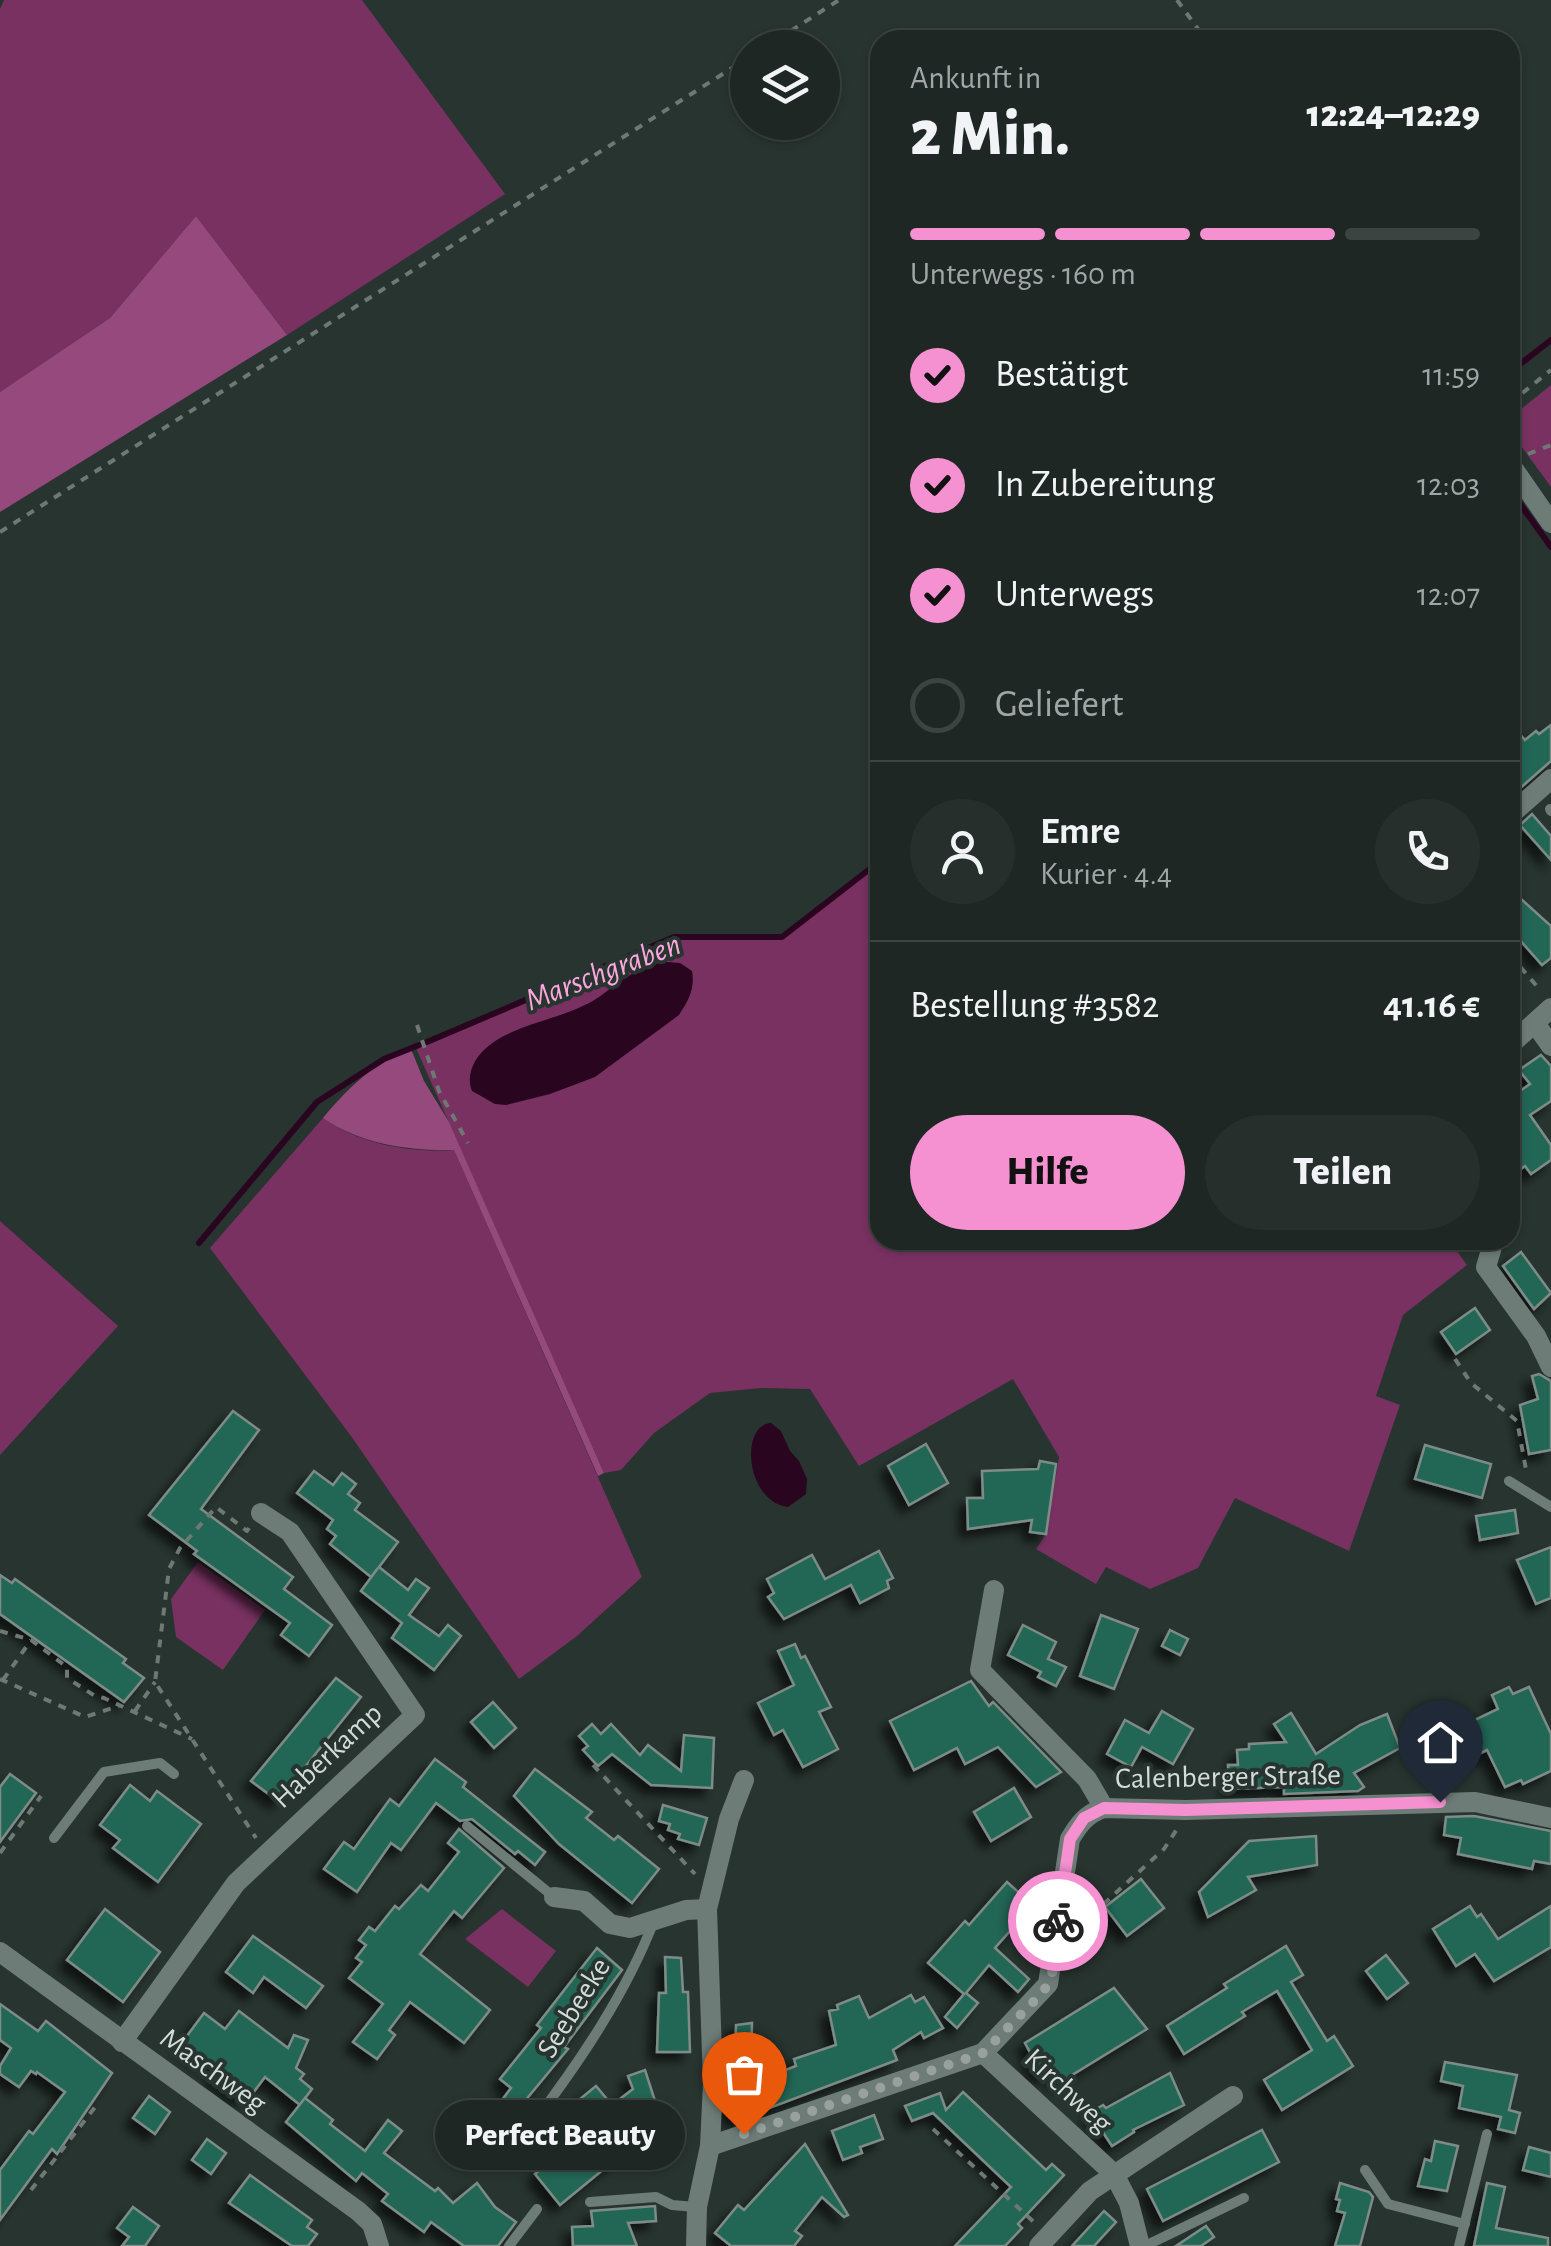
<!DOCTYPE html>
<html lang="de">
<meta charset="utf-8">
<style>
:root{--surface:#1e2724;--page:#262f2c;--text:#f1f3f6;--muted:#a1a5a6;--line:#3c4441;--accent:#f590d1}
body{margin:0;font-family:"Alegreya Sans",sans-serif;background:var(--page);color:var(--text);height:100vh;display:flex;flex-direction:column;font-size:38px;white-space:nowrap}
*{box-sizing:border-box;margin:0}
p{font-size:32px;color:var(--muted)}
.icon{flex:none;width:55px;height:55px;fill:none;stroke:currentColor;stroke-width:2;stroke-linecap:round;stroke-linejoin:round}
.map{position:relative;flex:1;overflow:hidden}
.details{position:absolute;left:870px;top:30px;width:650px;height:1220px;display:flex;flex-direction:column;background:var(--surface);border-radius:30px;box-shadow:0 2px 8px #0004,0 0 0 2px var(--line)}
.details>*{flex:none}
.controls{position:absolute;left:730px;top:30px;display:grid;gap:20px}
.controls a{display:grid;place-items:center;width:110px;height:110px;border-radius:50%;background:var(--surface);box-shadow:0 2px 8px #0004,0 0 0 2px var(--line);font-size:50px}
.pin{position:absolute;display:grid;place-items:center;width:85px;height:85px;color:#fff;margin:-102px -42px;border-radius:50% 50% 50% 0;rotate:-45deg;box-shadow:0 0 10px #0007}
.pin .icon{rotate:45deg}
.courier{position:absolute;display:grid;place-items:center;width:100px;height:100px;margin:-50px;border:8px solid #f590d1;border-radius:50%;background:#fff;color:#222;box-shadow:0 2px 12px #0007}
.bubble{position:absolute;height:70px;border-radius:35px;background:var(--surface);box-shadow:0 2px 8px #0004,0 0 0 2px var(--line);font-size:32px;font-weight:800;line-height:70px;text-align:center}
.head em{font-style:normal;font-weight:800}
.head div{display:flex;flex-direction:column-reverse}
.head{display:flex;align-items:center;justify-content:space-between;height:170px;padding:0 40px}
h1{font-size:65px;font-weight:800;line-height:75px}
.bar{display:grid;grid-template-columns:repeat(4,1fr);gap:15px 10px;align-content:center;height:120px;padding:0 40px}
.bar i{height:12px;border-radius:8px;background:var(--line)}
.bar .on{background:var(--accent)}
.bar p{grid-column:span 4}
.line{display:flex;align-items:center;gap:25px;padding:0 40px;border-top:2px solid var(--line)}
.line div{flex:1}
.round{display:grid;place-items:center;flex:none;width:105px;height:105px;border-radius:52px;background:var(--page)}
ol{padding:0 40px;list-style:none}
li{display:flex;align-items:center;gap:30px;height:110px}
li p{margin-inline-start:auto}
li .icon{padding:10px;border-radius:50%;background:var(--accent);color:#111;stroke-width:4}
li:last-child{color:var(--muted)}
li i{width:55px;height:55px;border:5px solid var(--line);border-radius:50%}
.button{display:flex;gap:20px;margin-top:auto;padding:20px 40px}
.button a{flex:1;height:115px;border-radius:60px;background:var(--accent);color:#111;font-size:40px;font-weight:800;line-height:115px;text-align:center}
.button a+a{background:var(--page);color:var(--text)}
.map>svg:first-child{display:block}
.green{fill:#783161}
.forest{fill:#96497c}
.water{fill:#2a051f}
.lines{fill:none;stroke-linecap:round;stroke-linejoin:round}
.stream{stroke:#2a051f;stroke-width:6}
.building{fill:#236655;stroke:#7e8c87;stroke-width:2.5;filter:url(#shadow)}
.path{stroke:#6e7975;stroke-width:4;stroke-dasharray:8 8;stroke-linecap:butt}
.lane{stroke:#6e7c77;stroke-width:10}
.street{stroke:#6e7c77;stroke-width:20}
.done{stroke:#98a19e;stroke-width:10;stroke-dasharray:0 18}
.route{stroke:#f590d1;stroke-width:12}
.labels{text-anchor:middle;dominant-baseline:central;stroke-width:8;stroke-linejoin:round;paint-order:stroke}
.street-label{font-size:30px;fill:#d4dcd9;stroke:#283430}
.water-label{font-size:32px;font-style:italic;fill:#fda7dd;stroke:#283430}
</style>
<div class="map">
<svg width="1551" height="2246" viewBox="0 0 1551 2246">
<defs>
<filter id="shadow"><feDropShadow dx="-8" dy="8" stdDeviation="5" flood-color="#0009"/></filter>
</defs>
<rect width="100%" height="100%" fill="#283430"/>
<g class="green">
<path d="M4,0H362L505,194L287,335L196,216L110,318L0,392V9Z"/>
<path d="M1551,385V487L1510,431V418Z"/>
<path d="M880,861V1240H1449L1467,1265L1403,1315L1376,1396L1400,1405L1349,1551L1235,1498L1198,1568L1150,1589L1106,1567L1096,1584L1036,1549L1046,1534L1059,1457L1013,1379L859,1466L810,1389L761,1388L710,1393L654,1433L621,1470L604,1473L416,1048L674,937H782Z"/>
<path d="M323,1118C359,1144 409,1153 454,1150L642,1577L577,1636L519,1679L351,1436L210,1248Z"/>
<path d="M0,1221L118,1326L0,1455Z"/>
<path d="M198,1562L265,1610L223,1670L176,1637L171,1599Z"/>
<path d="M502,1909L556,1951L528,1987L465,1939Z"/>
</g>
<g class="forest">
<path d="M196,216L287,335L0,512V392L110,318Z"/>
<path d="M411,1049L424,1081L449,1122L604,1473L598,1476L454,1150C409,1151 360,1144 323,1118C349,1087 372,1064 411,1049Z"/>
</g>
<g class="water">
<path d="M667,962L680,963L692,971C695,989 689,1000 679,1015L595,1077L550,1094L506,1105L495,1104L472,1091C466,1076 473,1060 485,1049C515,1022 565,1020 599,997C620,982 640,964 667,962Z"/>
<path d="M771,1423L781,1431L790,1451L799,1461L807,1479L806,1494L788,1507C746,1502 739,1425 771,1423Z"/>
</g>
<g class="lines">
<g class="stream">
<path d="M1510,372L1551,340"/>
<path d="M1510,490L1551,547"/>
<path d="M427,1042L674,937H782L880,861"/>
<path d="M199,1243L317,1102L384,1059L419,1045"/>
</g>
</g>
<g class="building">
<path d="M1510,723L1525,740L1536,731L1539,734L1551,725V761L1510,797Z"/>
<path d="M1532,814L1551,836V860L1520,825Z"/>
<path d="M1510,889L1551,926V958L1542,965L1518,938L1510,945Z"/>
<path d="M1541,1055L1551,1066V1101L1530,1115L1551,1145V1160L1531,1174L1525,1166L1510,1177V1098L1530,1084L1519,1070Z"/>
<path d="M1521,1252L1551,1293L1534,1309L1503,1266Z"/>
<path d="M1475,1308L1490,1330L1456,1354L1441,1332Z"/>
<path d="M1539,1374L1551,1381V1450L1529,1454L1520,1405L1538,1399L1532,1376Z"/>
<path d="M233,1411L259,1430L201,1509L293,1577L284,1589L332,1625L309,1656L281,1635L290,1623L194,1554L197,1551L149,1515Z"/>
<path d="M926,1444L948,1483L909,1505L888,1466Z"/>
<path d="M1425,1445L1491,1464L1482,1498L1415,1479Z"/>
<path d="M1040,1461L1056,1464L1046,1534L1030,1532L1032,1520L968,1529L967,1498H983L982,1471L1038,1469Z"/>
<path d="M314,1471L333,1485L342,1473L356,1484L348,1494L360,1503L355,1510L398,1542L379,1567L408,1590L416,1579L429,1588L409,1615L439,1636L448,1625L461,1636L434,1670L392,1638L402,1623L361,1591L378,1568L371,1577L330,1544L336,1536L327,1529L333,1520L297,1493Z"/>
<path d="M1515,1510L1518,1533L1480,1540L1476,1516Z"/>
<path d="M1551,1547V1598L1536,1604L1517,1560Z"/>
<path d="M879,1551L893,1578L887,1581L889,1588L860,1603L851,1585L784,1619L768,1597L774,1593L767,1579L812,1555L825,1579Z"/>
<path d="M0,1575L12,1583L15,1579L126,1659L123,1663L144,1678L124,1702L0,1614Z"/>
<path d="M1101,1615L1138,1629L1114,1689L1080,1676Z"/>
<path d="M1023,1625L1056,1642L1048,1659L1066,1667L1056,1686L1038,1677L1041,1672L1008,1655Z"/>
<path d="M1170,1630L1188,1639L1180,1655L1162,1646Z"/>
<path d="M795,1644L801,1658L805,1656L831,1707L819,1712L838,1749L803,1767L783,1730L774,1735L758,1703L794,1685L778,1651Z"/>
<path d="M336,1678L361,1697L278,1801L251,1781Z"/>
<path d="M971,1681L989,1706L993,1702L1061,1772L1036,1787L998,1747L965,1764L957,1748L914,1770L890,1721Z"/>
<path d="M1509,1687L1513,1694L1529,1687L1551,1734V1771L1523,1784L1521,1780L1505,1787L1487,1750L1451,1767L1437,1738L1498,1709L1492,1695Z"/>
<path d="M493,1702L516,1728L494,1748L471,1722Z"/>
<path d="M1162,1711L1193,1729L1173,1764L1142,1747L1131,1767L1107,1754L1125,1720L1149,1733Z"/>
<path d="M1291,1713L1316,1754L1360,1725L1387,1714L1400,1748L1354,1773L1364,1787L1358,1791L1284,1794V1787L1229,1789L1228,1765H1238L1237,1750L1249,1749V1744L1286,1742L1274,1724Z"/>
<path d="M592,1724L601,1734L611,1724L640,1755L648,1745L681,1771L684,1735L714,1738L712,1788L651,1785L612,1754L598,1766L583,1750L588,1746L579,1736Z"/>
<path d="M435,1759L466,1782L463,1787L545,1852L535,1865L518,1851L515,1854L472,1819L460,1821L436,1803L401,1850L391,1843L357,1892L324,1869L344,1842L354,1849L390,1799L399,1806Z"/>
<path d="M535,1769L592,1812L586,1818L614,1840L618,1836L659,1869L632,1903L559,1844L514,1796Z"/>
<path d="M10,1774L36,1793L0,1842V1787Z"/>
<path d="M130,1785L150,1801L157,1791L201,1824L158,1882L113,1848L120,1840L100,1825Z"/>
<path d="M1014,1788L1031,1817L991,1841L974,1812Z"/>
<path d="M663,1805L707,1818L699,1845L678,1839L680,1834L668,1830L670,1824L659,1821Z"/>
<path d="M1474,1816L1551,1831V1864L1534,1861L1532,1869L1458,1854L1461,1838L1444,1835L1446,1817Z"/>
<path d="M459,1829L504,1868L462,1918L454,1911L420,1954L490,2010L464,2043L410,2002L389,2030L395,2035L377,2059L353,2042L383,2004L349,1978L362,1962L356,1958L366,1945L359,1940L369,1927L375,1931L395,1906L399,1909L421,1885L428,1891L459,1852L448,1843Z"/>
<path d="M1316,1836L1317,1865L1248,1877L1256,1890L1208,1917L1199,1892L1249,1841Z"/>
<path d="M1141,1879L1164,1908L1127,1936L1105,1907Z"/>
<path d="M1007,1882L1033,1905L995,1948L1029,1979L1018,1992L989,1965L966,1993L978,2003L957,2028L945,2017L964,1994L928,1963L965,1921L969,1925Z"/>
<path d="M1470,1906L1477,1917L1481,1914L1498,1939L1551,1906V1947L1494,1981L1475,1954L1456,1966L1433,1929Z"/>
<path d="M105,1909L160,1952L123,2002L67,1960Z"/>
<path d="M253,1936L323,1986L306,2008L264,1977L253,1993L226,1972Z"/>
<path d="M1286,1946L1303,1975L1291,1982L1327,2041L1334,2036L1353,2066L1282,2110L1264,2080L1312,2050L1277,1991L1242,2012L1245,2016L1184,2054L1167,2026L1227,1988L1224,1984Z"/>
<path d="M597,1948L622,1970L564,2047L568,2049L514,2114L499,2104L511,2088L500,2079L541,2028L537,2025Z"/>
<path d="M1386,1955L1408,1983L1387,1999L1366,1971Z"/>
<path d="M665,1957L681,1958L683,1992H688L690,2052H657L659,1993H666Z"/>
<path d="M1114,1988L1147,2029L1059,2083L1050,2070L1041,2076L1029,2060L1033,2058L1025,2043Z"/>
<path d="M911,1995L915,2002L924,1997L943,2028L924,2038L921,2032L893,2050L897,2060L740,2119L730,2113V2061H735L736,2025L752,2023L751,2061L759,2060L760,2080L796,2066L794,2059L836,2045L829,2011L838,2009L837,2005L859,1996L869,2018Z"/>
<path d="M0,2004L38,2031L46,2021L112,2073L57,2154L52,2149L0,2220V2170L29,2131L33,2134L65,2092L37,2072L36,2074L31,2071L19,2087L0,2074V2066L11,2048L0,2040Z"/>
<path d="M239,2011L288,2048L294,2035L308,2040L296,2068L304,2074L300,2079L312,2089L300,2105L265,2077L253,2093L248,2089L242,2098L213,2076L217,2070L181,2044L204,2013L225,2029Z"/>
<path d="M1445,2062L1517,2075L1509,2110L1520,2113L1515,2133L1498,2129L1501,2117L1459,2108L1463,2086L1441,2081Z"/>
<path d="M645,2070L654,2098L680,2133L660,2147L649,2132L560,2205L535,2174L554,2159L535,2136L596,2086L612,2105L633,2089L628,2076Z"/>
<path d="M1170,2073L1184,2105L1133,2130L1134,2132L1112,2146L1090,2113L1103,2105L1106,2108Z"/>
<path d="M963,2092L1046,2170L1052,2164L1064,2175L1018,2224L1022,2228L1005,2246H955L1011,2187L933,2113L912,2121L905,2106L940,2093L946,2110Z"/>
<path d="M149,2096L170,2112L155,2134L133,2118Z"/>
<path d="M305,2098L333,2120L330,2124L365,2151L388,2120L402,2131L384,2153L435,2191L438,2188L453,2203L477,2183L495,2207L516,2222L498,2246H464L431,2222L424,2232L382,2201L388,2194L362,2173L356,2181L286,2122Z"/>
<path d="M874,2115L883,2139L860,2147L862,2153L843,2160L832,2131Z"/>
<path d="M1262,2130L1279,2162L1163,2221L1147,2189Z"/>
<path d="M207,2139L226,2153L211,2174L192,2160Z"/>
<path d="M1435,2141L1458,2146L1447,2191L1418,2186L1425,2159L1431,2161Z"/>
<path d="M805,2144L848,2215L844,2217L822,2197L795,2231L802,2236L794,2246H731L715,2233L738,2205L744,2210Z"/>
<path d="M1529,2147L1551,2153V2177L1523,2170Z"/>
<path d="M250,2175L312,2220L307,2227L317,2234L308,2246H292L229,2203Z"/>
<path d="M1340,2183L1369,2192L1373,2197L1360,2246H1335L1345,2213L1337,2211L1340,2200L1336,2199Z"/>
<path d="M1487,2183L1505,2187L1496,2228L1548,2238V2246H1474Z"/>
<path d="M655,2206L656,2221L628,2223L637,2246H573L572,2227L593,2226L591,2211Z"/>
<path d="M133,2207L159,2226L145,2246H122L129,2237L117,2228Z"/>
<path d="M1104,2211L1116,2222L1094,2246H1072Z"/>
<path d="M1206,2226L1214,2237L1201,2246H1176Z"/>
</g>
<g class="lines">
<g class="path">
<path d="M1177,0L1206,40"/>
<path d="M764,48L839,0"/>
<path d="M1510,403L1551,370"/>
<path d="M1528,454L1551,445"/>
<path d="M0,532L748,58"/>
<path d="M1510,955L1541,991"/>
<path d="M417,1025L439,1091L468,1143"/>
<path d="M1455,1359L1471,1383L1517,1421L1527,1475"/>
<path d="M249,1528L247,1531L216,1507L180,1548L169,1569L155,1682L256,1838"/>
<path d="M0,1631L31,1640L67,1667V1678L95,1696L104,1698L192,1739"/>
<path d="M0,1679L85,1717L119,1706"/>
<path d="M3,1680L31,1640"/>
<path d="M135,1711L155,1682"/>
<path d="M593,1765L695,1874"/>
<path d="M0,1853L41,1796"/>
<path d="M1073,1960L1097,1910L1164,1849L1177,1829"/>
<path d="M933,2129L1036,2224"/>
<path d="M31,2190L99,2102"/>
</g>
<g class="lane">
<path d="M1550,809L1551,811"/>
<path d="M1509,1481L1551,1507"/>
<path d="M467,1826L554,1897"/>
<path d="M54,1838L104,1772L160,1763L174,1774"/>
<path d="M534,2122C581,2060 626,1993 654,1921"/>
<path d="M1365,2170L1388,2204L1465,2224"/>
<path d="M590,2202L656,2197L672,2205L696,2207"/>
<path d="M509,2246L537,2209"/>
<path d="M1145,2246L1244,2198"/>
<path d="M1459,2246L1487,2134"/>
</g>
<g class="street">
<path d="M1510,464L1551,523"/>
<path d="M1510,815L1551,779"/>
<path d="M1535,1023L1551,1046"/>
<path d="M1510,1045L1551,1008"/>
<path d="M1494,1240L1486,1267L1536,1336L1551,1367"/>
<path d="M994,1590L980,1670L1087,1779L1104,1808"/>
<path d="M554,1897L584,1901L610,1924L630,1928L686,1910L707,1909"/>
<path d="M0,1952L358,2211L372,2224L379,2246"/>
<path d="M122,2042L236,1883L415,1715L290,1532L261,1513"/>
<path d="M983,2053L1114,2174L1129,2203L1140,2246"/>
<path d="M710,2146L983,2053L1048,1984L1070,1839C1079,1824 1086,1814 1104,1808L1186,1810L1475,1802L1551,1818"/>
<path d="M696,2246L697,2207L710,2146L713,2083L707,1909L729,1819L744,1780"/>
<path d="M1039,2246L1090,2191L1233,2096"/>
</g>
</g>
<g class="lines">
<path class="done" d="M744,2134L983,2053L1044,1991L1052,1974L1058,1921"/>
<path class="route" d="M1058,1921L1070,1839L1084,1818L1104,1808L1186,1810L1440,1802"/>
</g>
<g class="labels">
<g class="street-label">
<text transform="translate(327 1756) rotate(-43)">Haberkamp</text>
<text transform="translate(1228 1777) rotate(-1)">Calenberger Straße</text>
<text transform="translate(574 2008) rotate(-58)">Seebeeke</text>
<text transform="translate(213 2071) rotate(36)">Maschweg</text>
<text transform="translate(1068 2091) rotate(43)">Kirchweg</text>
</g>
<g class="water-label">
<text transform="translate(603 972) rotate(-21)">Marschgraben</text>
</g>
</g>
</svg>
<div class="controls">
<a><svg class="icon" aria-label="layers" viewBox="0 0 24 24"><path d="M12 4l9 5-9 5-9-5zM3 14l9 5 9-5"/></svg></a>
</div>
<div class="pin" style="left:744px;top:2134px;background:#ea580c"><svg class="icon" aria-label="bag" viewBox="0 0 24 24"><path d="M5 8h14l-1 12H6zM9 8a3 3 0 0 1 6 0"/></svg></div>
<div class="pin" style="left:1440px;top:1802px;background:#1f2937"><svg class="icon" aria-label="home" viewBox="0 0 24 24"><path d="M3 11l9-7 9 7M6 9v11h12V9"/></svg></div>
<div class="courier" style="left:1058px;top:1921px"><svg class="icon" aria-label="bike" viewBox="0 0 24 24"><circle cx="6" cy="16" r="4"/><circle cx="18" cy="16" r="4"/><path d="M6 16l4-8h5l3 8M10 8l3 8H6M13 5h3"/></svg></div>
<div class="bubble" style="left:435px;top:2100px;width:250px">Perfect Beauty</div>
<section class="details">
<div class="head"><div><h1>2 Min.</h1><p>Ankunft in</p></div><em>12:24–12:29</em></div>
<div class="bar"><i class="on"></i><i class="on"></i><i class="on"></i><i></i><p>Unterwegs · 160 m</p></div>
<ol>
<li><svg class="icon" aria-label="check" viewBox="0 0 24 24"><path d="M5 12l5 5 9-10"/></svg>Bestätigt<p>11:59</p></li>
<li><svg class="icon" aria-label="check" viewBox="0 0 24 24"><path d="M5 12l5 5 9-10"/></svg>In Zubereitung<p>12:03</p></li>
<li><svg class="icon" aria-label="check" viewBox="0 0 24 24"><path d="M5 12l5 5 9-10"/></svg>Unterwegs<p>12:07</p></li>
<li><i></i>Geliefert</li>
</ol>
<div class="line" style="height:180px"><a class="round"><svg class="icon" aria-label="person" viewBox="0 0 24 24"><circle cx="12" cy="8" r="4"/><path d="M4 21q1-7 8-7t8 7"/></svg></a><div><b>Emre</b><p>Kurier · 4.4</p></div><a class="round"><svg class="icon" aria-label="phone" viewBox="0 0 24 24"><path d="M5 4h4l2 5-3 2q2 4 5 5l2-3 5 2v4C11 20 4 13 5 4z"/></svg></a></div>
<div class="line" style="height:130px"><div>Bestellung #3582</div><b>41.16 €</b></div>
<div class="button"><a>Hilfe</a><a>Teilen</a></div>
</section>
</div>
